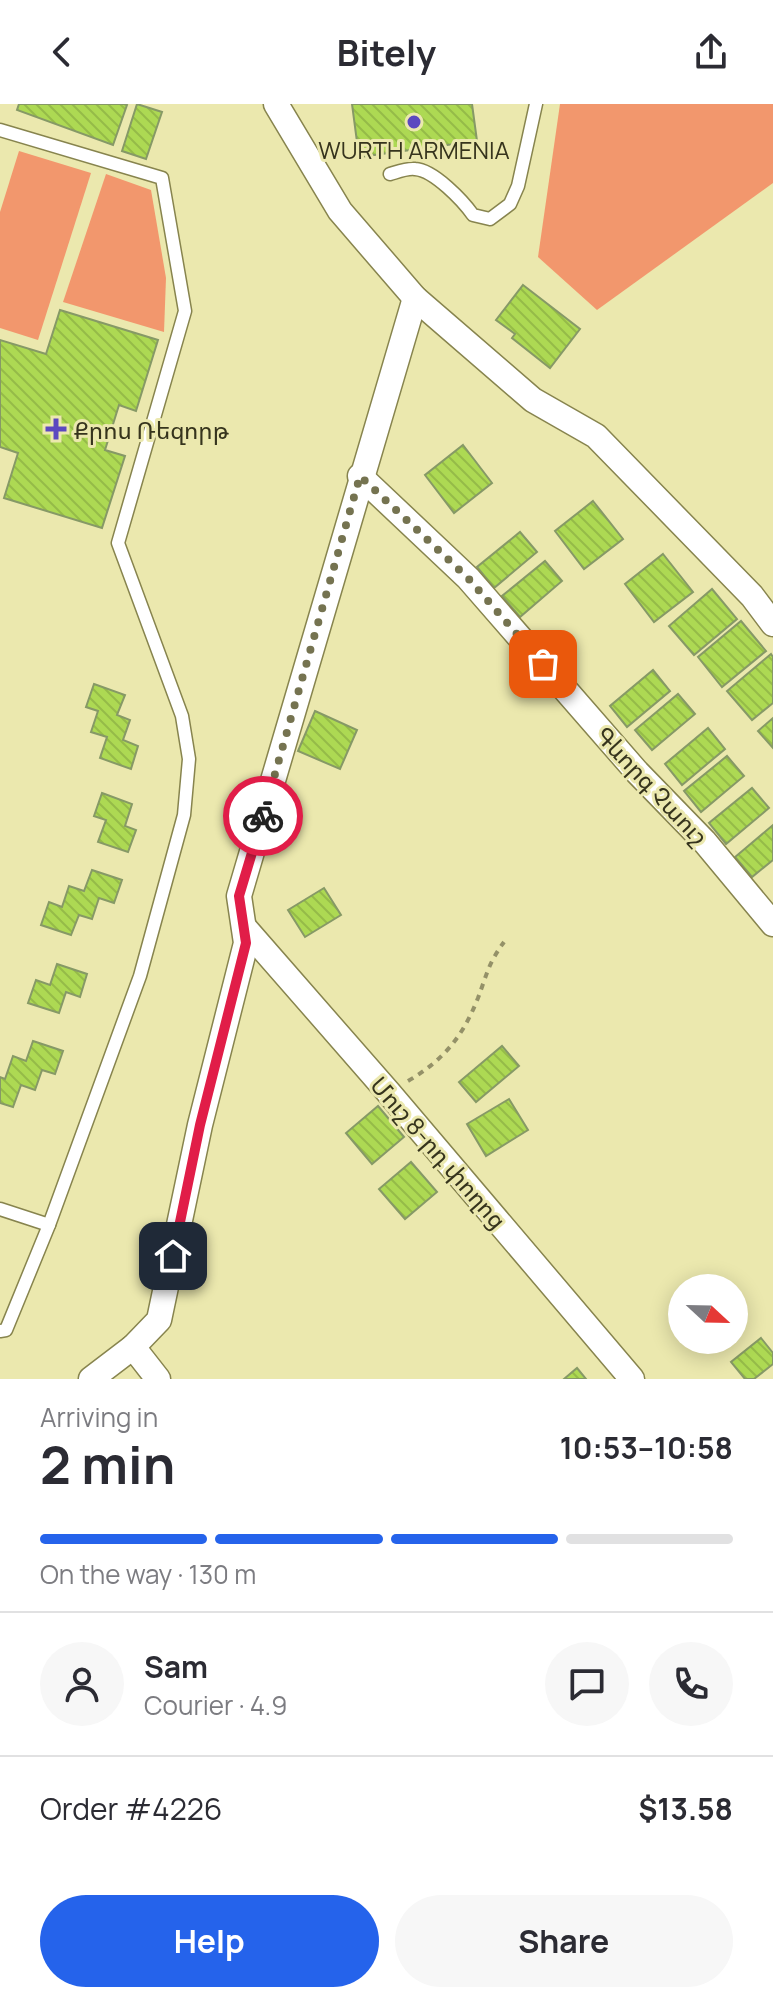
<!DOCTYPE html>
<meta charset="utf-8">
<style>
:root{--surface:#fff;--page:#f7f7f7;--text:#2b2b33;--muted:#7c7c81;--line:#e1e1e2;--accent:#2563eb}
body{margin:0;font-family:Manrope,"Noto Sans Armenian",sans-serif;background:var(--page);color:var(--text);height:100vh;display:flex;flex-direction:column;font-size:30px;white-space:nowrap}
*{box-sizing:border-box;margin:0}
p{font-size:26px;color:var(--muted)}
.icon{flex:none;width:44px;height:44px;fill:none;stroke:currentColor;stroke-width:2;stroke-linecap:round;stroke-linejoin:round}
.map{position:relative;height:1275px;overflow:hidden}
.sheet{display:flex;flex-direction:column;background:var(--surface);flex:1}
.sheet>*{flex:none}
.needle{width:52px;rotate:112deg}
.fabs{position:absolute;left:668px;top:1170px;display:grid;gap:16px}
.fabs a{display:grid;place-items:center;width:80px;height:80px;border-radius:50%;background:var(--surface);box-shadow:0 4px 20px #0003;font-size:40px}
.pin{position:absolute;display:grid;place-items:center;width:68px;height:68px;color:#fff;margin:-34px;border-radius:16px;box-shadow:0 4px 12px #0006}
.courier{position:absolute;display:grid;place-items:center;width:80px;height:80px;margin:-40px;border:6px solid #e11d48;border-radius:50%;background:#fff;color:#222;box-shadow:0 2px 10px #0007}
.headline em{font-style:normal;font-weight:700}
.headline div{display:flex;flex-direction:column-reverse}
.headline{display:flex;align-items:center;justify-content:space-between;height:136px;padding:0 40px}
h1{font-size:52px;font-weight:700;line-height:60px}
.bar{display:grid;grid-template-columns:repeat(4,1fr);gap:12px 8px;align-content:center;height:96px;padding:0 40px}
.bar i{height:10px;border-radius:6px;background:var(--line)}
.bar .selected{background:var(--accent)}
.bar p{grid-column:span 4}
.line{display:flex;align-items:center;gap:20px;padding:0 40px;border-top:2px solid var(--line)}
.line div{flex:1}
.round{display:grid;place-items:center;flex:none;width:84px;height:84px;border-radius:42px;background:var(--page)}
.cta{display:flex;gap:16px;margin-top:auto;padding:16px 40px}
.cta a{flex:1;height:92px;border-radius:48px;background:var(--accent);color:#fff;font-size:32px;font-weight:700;line-height:92px;text-align:center}
.cta a+a{background:var(--page);color:var(--text)}
header{display:flex;justify-content:space-between;align-items:center;height:104px;padding:0 40px;background:var(--surface);font-size:36px;font-weight:700}
.map>svg:first-child{display:block}
.green{fill:#f2976d}
.building{fill:url(#building-back-hatch);stroke:#869966;stroke-width:2}
.lines{fill:none;stroke-linecap:round;stroke-linejoin:round}
.service-casing{stroke:#87844e;stroke-width:15}
.minor-casing{stroke:#87844e;stroke-width:27}
.path{stroke:#949168;stroke-width:4;stroke-dasharray:6 6;stroke-linecap:butt}
.service{stroke:#fff;stroke-width:12}
.minor{stroke:#fff;stroke-width:24}
.done{stroke:#757350;stroke-width:8;stroke-dasharray:0 14.4}
.route{stroke:#e11d48;stroke-width:10}
.poi-dot{fill:#5c48c0;stroke:#ebe8ae;stroke-width:3}
.labels{text-anchor:middle;dominant-baseline:central;stroke-width:6;stroke-linejoin:round;paint-order:stroke}
.poi-label{font-size:24px;fill:#36341d;stroke:#ebe8ae}
.street-label{font-size:24px;fill:#36341d;stroke:#ebe8ae}
</style>
<header><svg class="icon" aria-label="back" viewBox="0 0 24 24"><path d="M15 5l-7 7 7 7"/></svg>Bitely<svg class="icon" aria-label="share" viewBox="0 0 24 24"><path d="M12 15V3M7 8l5-5 5 5M5 13v7h14v-7"/></svg></header>
<div class="map">
<svg width="773" height="1275" viewBox="0 0 773 1275">
<defs>
<pattern id="building-back-hatch" width="6" height="6" patternUnits="userSpaceOnUse" patternTransform="scale(2)"><rect width="6" height="6" fill="#add953"/><path d="M-1 5l2 2M0 0l6 6M5-1l2 2" fill="none" stroke="#95bb48"/></pattern>
</defs>
<rect width="100%" height="100%" fill="#ebe8ae"/>
<g class="green">
<path d="M560,0H773V79L597,206L538,153Z"/>
<path d="M19,47L91,69L38,236L0,224V108Z"/>
<path d="M106,70L151,86L166,174L164,228L63,198Z"/>
</g>
<g class="building">
<path d="M19,0H124L127,1L113,41L17,6Z"/>
<path d="M137,0L162,8L146,55L122,47Z"/>
<path d="M352,0H472L477,37L359,53Z"/>
<path d="M523,181L580,225L550,264L512,234L515,230L496,216Z"/>
<path d="M60,206L158,236L136,307L119,301L105,346L125,352L102,424L4,394L18,349L0,343V236L46,250Z"/>
<path d="M463,341L492,379L454,409L425,371Z"/>
<path d="M593,397L623,435L584,465L555,427Z"/>
<path d="M520,428L537,448L494,484L477,463Z"/>
<path d="M663,450L693,488L654,518L625,480Z"/>
<path d="M545,457L562,477L520,513L502,492Z"/>
<path d="M712,485L737,515L694,551L669,522Z"/>
<path d="M741,517L766,547L722,583L698,553Z"/>
<path d="M771,550L773,553V599L752,616L727,587Z"/>
<path d="M653,566L670,587L627,623L610,602Z"/>
<path d="M94,580L125,591L117,611L130,616L123,636L138,642L131,665L100,654L107,633L91,628L98,607L86,603Z"/>
<path d="M678,590L695,610L652,646L635,626Z"/>
<path d="M315,607L357,626L340,665L298,647Z"/>
<path d="M773,614V644L758,627Z"/>
<path d="M708,624L725,645L682,681L665,660Z"/>
<path d="M727,652L744,672L701,708L684,687Z"/>
<path d="M752,684L769,704L726,740L709,719Z"/>
<path d="M102,689L132,700L125,722L136,726L128,748L98,738L106,716L94,712Z"/>
<path d="M773,721V756L752,773L735,753Z"/>
<path d="M92,766L122,776L114,799L99,794L92,815L79,811L71,831L41,821L49,798L62,803L69,782L84,787Z"/>
<path d="M324,784L341,811L305,833L288,806Z"/>
<path d="M57,860L87,870L80,893L66,888L59,909L28,899L36,876L50,881Z"/>
<path d="M33,937L63,947L55,970L42,966L35,986L21,981L13,1003L0,999V973L5,975L13,952L26,957Z"/>
<path d="M502,942L519,962L476,998L459,978Z"/>
<path d="M509,995L528,1026L486,1052L467,1020Z"/>
<path d="M378,1002L404,1033L372,1060L346,1029Z"/>
<path d="M411,1058L437,1088L405,1115L379,1085Z"/>
<path d="M761,1234L773,1249V1260L754,1275H745L731,1258Z"/>
<path d="M577,1264L586,1275H564Z"/>
</g>
<g class="lines">
<defs>
<g id="service">
<path d="M0,26L162,74L185,207L118,439L182,612L189,655L184,711L140,872L49,1121L6,1226L0,1227"/>
<path d="M390,70C397,68 407,64 415,65C434,66 463,97 473,111L490,115L510,100L518,82L536,0"/>
<path d="M0,1105L49,1121"/>
</g>
<g id="minor">
<path d="M276,0L340,107L415,194L533,296L596,332L752,492L773,520"/>
<path d="M360,372L468,474L637,668L704,737L773,820"/>
<path d="M244,823L389,989L632,1275"/>
<path d="M133,1243L158,1275"/>
<path d="M91,1275L133,1243L159,1216L200,1021L246,839L239,792L415,194"/>
</g>
</defs>
<use href="#service" class="service-casing"/>
<use href="#minor" class="minor-casing"/>
<path class="path" d="M408,977C444,956 463,932 478,894C487,870 488,860 504,838"/>
<use href="#service" class="service"/>
<use href="#minor" class="minor"/>
</g>
<g class="lines">
<path class="done" d="M263,712L360,372L468,474L543,560"/>
<path class="route" d="M173,1152L200,1021L246,839L239,792L263,712"/>
</g>
<g class="poi-dot">
<circle cx="414" cy="18" r="8"/>
<path d="M52 313h8v8h8v8h-8v8h-8v-8h-8v-8h8z"/>
</g>
<g class="labels">
<g class="poi-label">
<text x="414" y="45">WURTH ARMENIA</text>
<text x="74" y="325" text-anchor="start">Քրոս Ռեզորթ</text>
</g>
<g class="street-label">
<text transform="translate(652 681) rotate(47)">Գևորգ Չաուշ</text>
<text transform="translate(439 1048) rotate(49)">Մուշ 8-րդ փողոց</text>
</g>
</g>
</svg>
<div class="fabs">
<a><svg class="needle" viewBox="-14 -14 28 28"><path d="M0-13l5 13h-10z" fill="#e53935"/><path d="M0 13l5-13h-10z" fill="#7c7c81"/></svg></a>
</div>
<div class="pin" style="left:543px;top:560px;background:#ea580c"><svg class="icon" aria-label="bag" viewBox="0 0 24 24"><path d="M5 8h14l-1 12H6zM9 8a3 3 0 0 1 6 0"/></svg></div>
<div class="pin" style="left:173px;top:1152px;background:#1f2937"><svg class="icon" aria-label="home" viewBox="0 0 24 24"><path d="M3 11l9-7 9 7M6 9v11h12V9"/></svg></div>
<div class="courier" style="left:263px;top:712px"><svg class="icon" aria-label="bike" viewBox="0 0 24 24"><circle cx="6" cy="16" r="4"/><circle cx="18" cy="16" r="4"/><path d="M6 16l4-8h5l3 8M10 8l3 8H6M13 5h3"/></svg></div>
</div>
<section class="sheet">
<div class="headline"><div><h1>2 min</h1><p>Arriving in</p></div><em>10:53–10:58</em></div>
<div class="bar"><i class="selected"></i><i class="selected"></i><i class="selected"></i><i></i><p>On the way · 130 m</p></div>
<div class="line" style="height:144px"><a class="round"><svg class="icon" aria-label="person" viewBox="0 0 24 24"><circle cx="12" cy="8" r="4"/><path d="M4 21q1-7 8-7t8 7"/></svg></a><div><b>Sam</b><p>Courier · 4.9</p></div><a class="round"><svg class="icon" aria-label="chat" viewBox="0 0 24 24"><path d="M4 5h16v11H9l-5 4z"/></svg></a><a class="round"><svg class="icon" aria-label="phone" viewBox="0 0 24 24"><path d="M5 4h4l2 5-3 2q2 4 5 5l2-3 5 2v4C11 20 4 13 5 4z"/></svg></a></div>
<div class="line" style="height:104px"><div>Order #4226</div><b>$13.58</b></div>
<div class="cta"><a>Help</a><a>Share</a></div>
</section>
